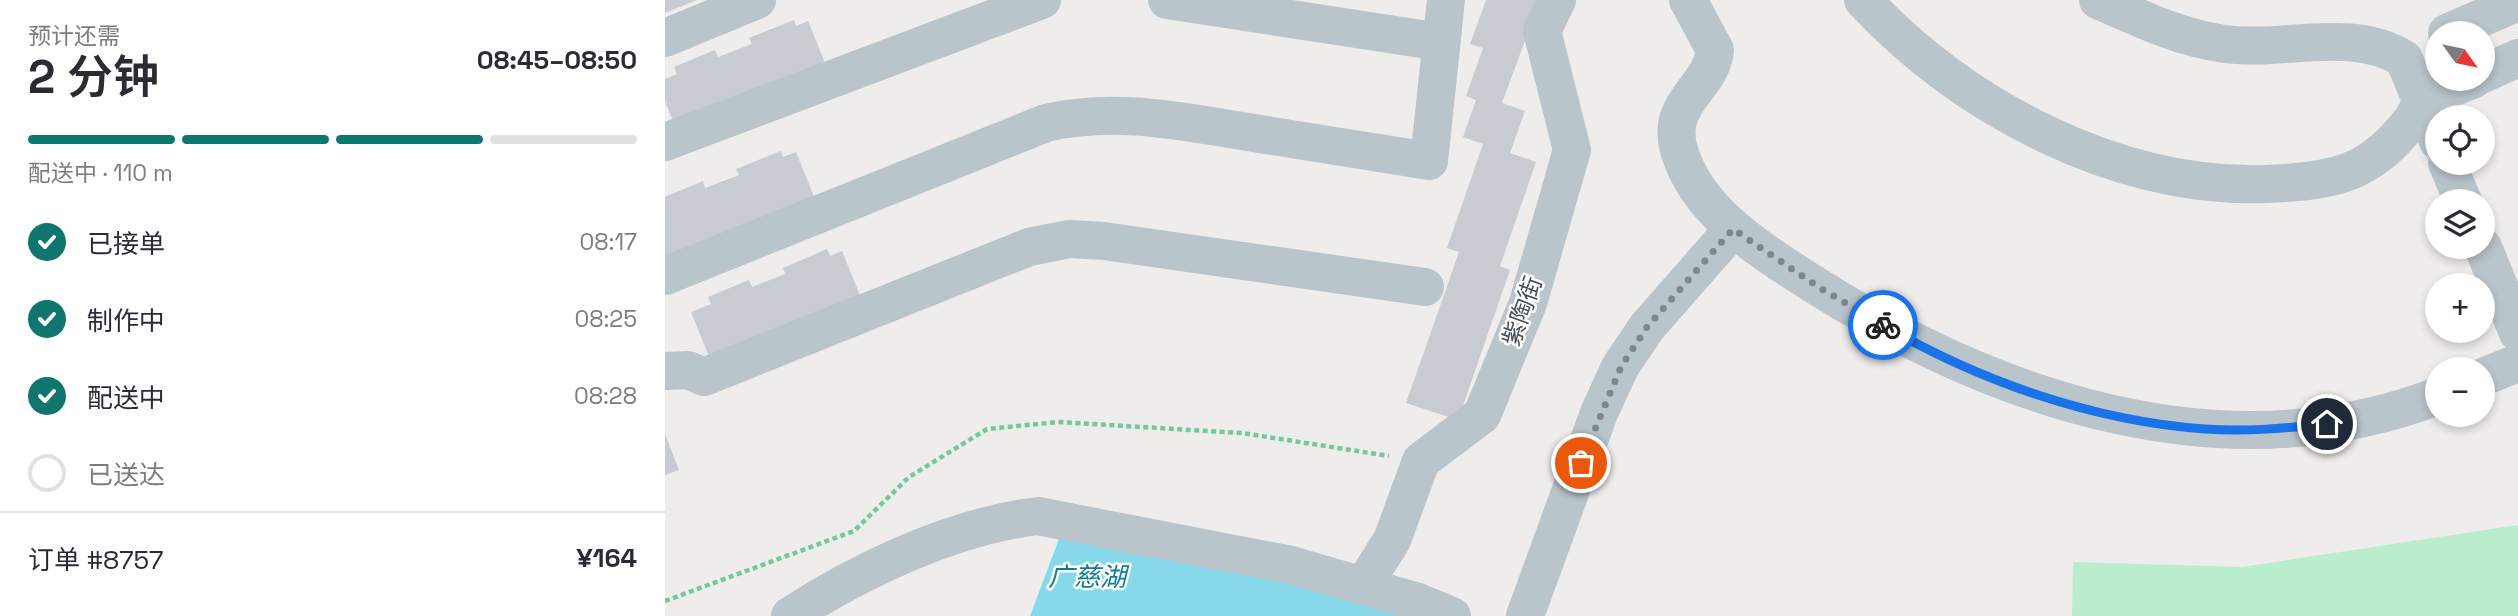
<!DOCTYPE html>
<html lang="zh">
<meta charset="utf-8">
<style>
:root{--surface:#fff;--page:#f2f2f3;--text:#2b2b33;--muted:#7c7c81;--line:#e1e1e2;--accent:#0f766e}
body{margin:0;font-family:"Space Grotesk","Noto Sans SC",sans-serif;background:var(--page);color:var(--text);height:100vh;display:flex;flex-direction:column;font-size:26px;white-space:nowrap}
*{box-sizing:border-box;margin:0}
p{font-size:23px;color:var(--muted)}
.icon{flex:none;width:38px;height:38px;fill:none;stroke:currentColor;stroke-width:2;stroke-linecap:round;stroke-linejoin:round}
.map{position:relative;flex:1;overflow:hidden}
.panel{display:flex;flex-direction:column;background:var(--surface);width:665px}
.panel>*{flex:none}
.needle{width:46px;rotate:123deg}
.tools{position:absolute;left:1760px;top:21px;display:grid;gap:14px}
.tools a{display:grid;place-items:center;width:70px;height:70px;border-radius:50%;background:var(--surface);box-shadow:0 4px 10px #0003;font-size:35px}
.pin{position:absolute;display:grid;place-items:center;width:60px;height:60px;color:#fff;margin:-30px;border:4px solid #fff;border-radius:50%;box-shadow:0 2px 7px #0007}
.courier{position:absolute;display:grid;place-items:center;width:70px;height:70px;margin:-35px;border:5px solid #1a73e8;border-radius:50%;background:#fff;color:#222;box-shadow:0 2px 9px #0007}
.summary em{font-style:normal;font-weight:600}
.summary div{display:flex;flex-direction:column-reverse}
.summary{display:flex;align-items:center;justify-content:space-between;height:119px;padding:0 28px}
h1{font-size:46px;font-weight:600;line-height:52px}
.bar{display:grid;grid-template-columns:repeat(4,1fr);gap:10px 7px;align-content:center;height:84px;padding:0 28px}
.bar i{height:9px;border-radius:5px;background:var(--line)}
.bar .selected{background:var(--accent)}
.bar p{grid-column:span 4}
.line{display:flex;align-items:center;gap:18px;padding:0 28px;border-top:2px solid var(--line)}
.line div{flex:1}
ol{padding:0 28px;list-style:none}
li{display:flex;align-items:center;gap:21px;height:77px}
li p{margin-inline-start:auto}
li .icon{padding:7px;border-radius:50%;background:var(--accent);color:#fff;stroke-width:4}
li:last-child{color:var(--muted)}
li i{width:38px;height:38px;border:4px solid var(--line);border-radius:50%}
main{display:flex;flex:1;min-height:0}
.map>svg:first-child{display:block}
.green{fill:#b9edcb}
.water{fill:#87d9e9}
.building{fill:#c8cbd1}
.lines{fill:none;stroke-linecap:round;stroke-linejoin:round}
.path{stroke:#72ca9b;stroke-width:4.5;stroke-dasharray:5 3.5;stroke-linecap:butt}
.minor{stroke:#bac4cb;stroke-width:38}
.done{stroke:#80878c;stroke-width:7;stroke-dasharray:0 12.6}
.route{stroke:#1a73e8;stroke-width:9}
.labels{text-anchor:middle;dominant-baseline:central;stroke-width:5;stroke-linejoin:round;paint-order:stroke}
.street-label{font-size:24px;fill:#455059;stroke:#fff}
.water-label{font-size:26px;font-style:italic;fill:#0f7d94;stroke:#fff}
</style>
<main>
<section class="panel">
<div class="summary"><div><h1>2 分钟</h1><p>预计还需</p></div><em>08:45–08:50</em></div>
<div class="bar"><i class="selected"></i><i class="selected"></i><i class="selected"></i><i></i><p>配送中 · 110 m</p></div>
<ol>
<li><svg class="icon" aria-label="check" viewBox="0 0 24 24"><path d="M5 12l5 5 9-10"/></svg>已接单<p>08:17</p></li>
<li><svg class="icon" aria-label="check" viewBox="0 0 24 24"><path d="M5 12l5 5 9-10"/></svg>制作中<p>08:25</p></li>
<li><svg class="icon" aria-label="check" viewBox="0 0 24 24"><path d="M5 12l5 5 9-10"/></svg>配送中<p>08:28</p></li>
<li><i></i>已送达</li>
</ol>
<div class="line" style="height:91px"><div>订单 #8757</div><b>¥164</b></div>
</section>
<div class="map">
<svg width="1853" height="616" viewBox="0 0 1853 616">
<rect width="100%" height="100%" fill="#efecec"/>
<path class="green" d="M1853,525V616H1407L1408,562L1577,567Z"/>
<path class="water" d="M397,531L655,589L750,616H365Z"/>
<g class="building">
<path d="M0,0H32L0,13Z"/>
<path d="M821,0H875L837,103L860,111L845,153L871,162L835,266L845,270L793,420L741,403L794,252L782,248L818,144L798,137L811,100L801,96L818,48L805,44Z"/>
<path d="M129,20L131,26L143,21L162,68L11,129L0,101V79L12,74L9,67L50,50L53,57L87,44L84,38Z"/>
<path d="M116,151L118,157L131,152L150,199L0,260V197L38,181L40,188L74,175L71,169Z"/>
<path d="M162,249L165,256L177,251L196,298L45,359L26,312L46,304L43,297L84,280L87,287L120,274L118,268Z"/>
<path d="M0,434L14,470L0,475Z"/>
</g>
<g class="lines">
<path class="path" d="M0,601L189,531L244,477L322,429L393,422L577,433L724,456"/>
<g class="minor">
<path d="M502,0L776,42"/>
<path d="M1023,0L1050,50C1046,89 1000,102 1014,150C1032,212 1094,249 1145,282C1330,400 1558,478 1773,396"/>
<path d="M1198,0C1298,107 1451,189 1601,184C1628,183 1660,181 1685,171C1710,161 1729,143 1745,122C1750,117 1752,109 1756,104C1765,95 1796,85 1809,79"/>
<path d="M1433,0C1474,18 1515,38 1560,44C1618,52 1687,26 1739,59L1773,141"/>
<path d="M1782,33L1853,2"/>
<path d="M0,38L92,0"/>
<path d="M1818,74L1853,58"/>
<path d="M0,142L377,0"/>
<path d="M1782,163L1798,201"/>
<path d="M1818,247L1853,333"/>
<path d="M0,276L381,123C450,107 514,121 583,132C643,142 703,151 764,161L781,0"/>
<path d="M0,371L23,370L39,377L364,247L404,239L439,241L760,287"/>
<path d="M1818,377L1853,363"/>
<path d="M698,586L727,540L756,461L817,415L863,303L907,150L877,31L892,0"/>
<path d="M125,616C195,570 289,526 373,516L626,565L753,602L787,616"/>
<path d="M860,616L934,413L955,367L982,327L1068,229"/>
</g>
</g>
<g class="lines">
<path class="done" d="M916,463L956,367L982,327L1068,229L1155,288L1218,325"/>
<path class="route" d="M1218,325C1314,381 1428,421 1540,429C1581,432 1622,428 1662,424"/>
</g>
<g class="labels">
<g class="street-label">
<text transform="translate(857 311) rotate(-70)">紫陶街</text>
</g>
<g class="water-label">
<text x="422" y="577">广慈湖</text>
</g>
</g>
</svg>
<div class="tools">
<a><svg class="needle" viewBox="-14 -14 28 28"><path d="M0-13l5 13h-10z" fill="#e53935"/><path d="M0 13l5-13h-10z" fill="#7c7c81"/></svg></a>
<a><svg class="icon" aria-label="locate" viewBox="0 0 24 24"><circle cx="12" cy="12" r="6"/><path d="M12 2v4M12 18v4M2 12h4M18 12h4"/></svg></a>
<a><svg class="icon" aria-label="layers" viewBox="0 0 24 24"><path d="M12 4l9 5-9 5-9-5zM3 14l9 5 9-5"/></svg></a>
<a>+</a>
<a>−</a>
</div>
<div class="pin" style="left:916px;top:463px;background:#ea580c"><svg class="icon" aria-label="bag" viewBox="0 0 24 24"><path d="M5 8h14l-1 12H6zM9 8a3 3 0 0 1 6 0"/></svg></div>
<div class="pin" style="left:1662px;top:424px;background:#1f2937"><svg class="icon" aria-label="home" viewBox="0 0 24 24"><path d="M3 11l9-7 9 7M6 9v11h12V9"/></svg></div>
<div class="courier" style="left:1218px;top:325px"><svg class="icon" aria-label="bike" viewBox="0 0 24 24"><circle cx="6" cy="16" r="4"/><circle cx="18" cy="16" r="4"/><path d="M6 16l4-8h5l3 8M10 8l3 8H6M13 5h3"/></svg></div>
</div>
</main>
